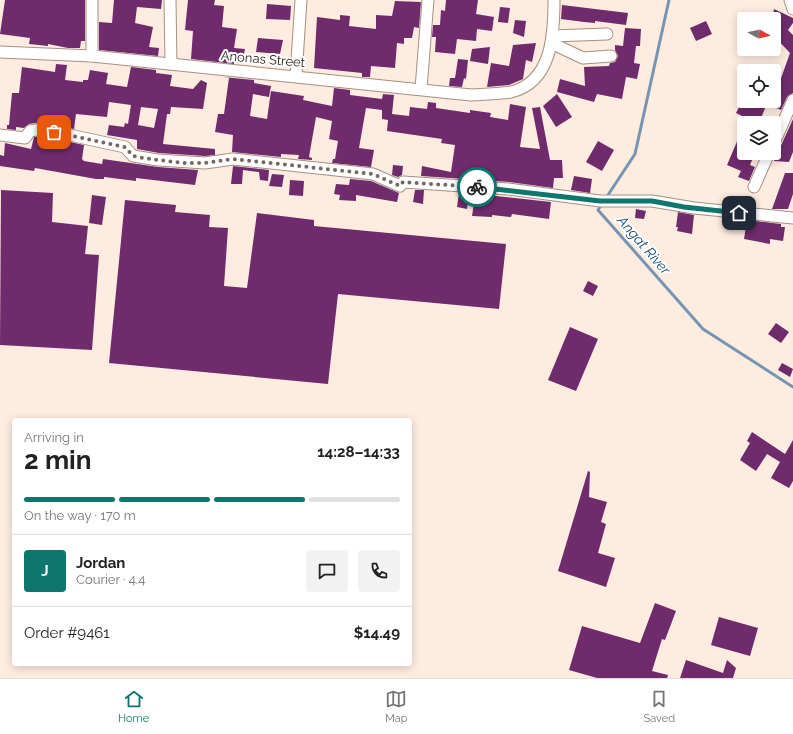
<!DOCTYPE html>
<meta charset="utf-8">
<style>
:root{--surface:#fff;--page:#f2f2f2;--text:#222;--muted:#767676;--line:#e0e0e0;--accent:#0f766e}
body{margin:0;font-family:Raleway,sans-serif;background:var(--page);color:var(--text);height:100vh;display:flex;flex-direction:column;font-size:15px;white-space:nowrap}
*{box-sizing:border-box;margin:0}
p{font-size:13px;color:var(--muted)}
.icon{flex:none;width:22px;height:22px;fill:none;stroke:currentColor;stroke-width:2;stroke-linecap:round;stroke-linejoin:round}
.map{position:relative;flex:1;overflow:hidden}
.sheet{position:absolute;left:12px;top:418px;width:400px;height:248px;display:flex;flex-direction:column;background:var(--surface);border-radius:4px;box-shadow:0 2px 10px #0003}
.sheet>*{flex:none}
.needle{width:26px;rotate:98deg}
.fabs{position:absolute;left:737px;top:12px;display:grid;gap:8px}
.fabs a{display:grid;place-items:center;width:44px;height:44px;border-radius:4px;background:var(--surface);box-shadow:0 2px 10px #0003;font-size:20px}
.pin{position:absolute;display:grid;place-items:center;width:34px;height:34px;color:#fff;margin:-17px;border-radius:8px;box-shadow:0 2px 6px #0006}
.courier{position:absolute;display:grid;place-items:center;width:40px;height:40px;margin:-20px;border:3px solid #0f766e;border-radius:50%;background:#fff;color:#222;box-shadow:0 1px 5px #0007}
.overview em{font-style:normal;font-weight:700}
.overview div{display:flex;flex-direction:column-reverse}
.overview{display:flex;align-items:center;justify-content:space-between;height:68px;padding:0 12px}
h1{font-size:26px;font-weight:700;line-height:30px}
.bar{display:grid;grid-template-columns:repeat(4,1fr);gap:6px 4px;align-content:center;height:48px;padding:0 12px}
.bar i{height:5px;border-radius:3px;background:var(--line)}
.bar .on{background:var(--accent)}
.bar p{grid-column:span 4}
.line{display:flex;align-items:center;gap:10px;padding:0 12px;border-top:1px solid var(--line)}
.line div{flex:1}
.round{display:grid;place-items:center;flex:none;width:42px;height:42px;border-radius:4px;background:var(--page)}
.dock{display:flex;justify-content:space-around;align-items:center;height:56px;border-top:1px solid var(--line);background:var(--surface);font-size:11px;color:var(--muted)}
.dock a{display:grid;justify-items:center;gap:2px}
.dock .on{color:var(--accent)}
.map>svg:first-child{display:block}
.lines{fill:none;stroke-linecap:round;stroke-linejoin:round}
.stream{stroke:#7794b0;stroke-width:3}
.building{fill:#702b6c;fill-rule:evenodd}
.street-casing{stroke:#a59082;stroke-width:13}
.street{stroke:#fff;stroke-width:11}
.done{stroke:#746861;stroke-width:4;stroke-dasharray:0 7.2}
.route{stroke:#0f766e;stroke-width:5}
.labels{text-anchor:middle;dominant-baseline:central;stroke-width:4;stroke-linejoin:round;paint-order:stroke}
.street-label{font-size:13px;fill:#29211c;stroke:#fff}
.water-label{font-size:14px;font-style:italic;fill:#134b79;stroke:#fff}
</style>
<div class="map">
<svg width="793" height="678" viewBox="0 0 793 678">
<rect width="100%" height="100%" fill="#feece0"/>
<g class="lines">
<g class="stream">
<path d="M606,198L635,154L669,0"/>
<path d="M602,204L598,210L703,329L793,387"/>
</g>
</g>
<g class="building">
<path d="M5,0H85V41H81L80,48H68L48,44V46L29,44L30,38L0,34Z"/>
<path d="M114,0H162L161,9L137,7L135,23L153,27L149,47L159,48L158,56L99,50V22L112,23Z"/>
<path d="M188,0H215L214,5L224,6L222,27L237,29L234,48L245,49L243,59L234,58V64L191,59L193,31L185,30Z"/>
<path d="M446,0H478L476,14L494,17L492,31L477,29L476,41L457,39L455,54L435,52L436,37H432L433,25H440L441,10L445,11Z"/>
<path d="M395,1L421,2L419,28L414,27L412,38H404V44L397,43L395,68L371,66L370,77H362V73L314,68L317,17L340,20V15L350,16L349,26L376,29V15L392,16Z"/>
<path d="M267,4L291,6L290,20L266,19Z"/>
<path d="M562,5L628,13L626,25L595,21V23L584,22L561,19Z"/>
<path d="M500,7L510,8L508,23L498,22Z"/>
<path d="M774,9L793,18V23L788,30L793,35V93L787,97L781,110L774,107V79L780,81L790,53L774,36V19H772Z"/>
<path d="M515,20L526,21L524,37L513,33Z"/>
<path d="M706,21L712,34L696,41L690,28Z"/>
<path d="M625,28L641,29L640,46H636L634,63L640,64L637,79L626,77L622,99L597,94L594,102L557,92L560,79L585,86L584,67L609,66L610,63L615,62L618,56L615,50V45L623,46Z"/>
<path d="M258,38L283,40L280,54L256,52Z"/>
<path d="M536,43L532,62L526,60L523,79L509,85L487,87L491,63L509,66L513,45Z"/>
<path d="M490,47L488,64L470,61L472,49Z"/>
<path d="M458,59L468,60L466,79L464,78L462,87L449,86L450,78H455Z"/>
<path d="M56,64L67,65L65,80L83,82V80H88L90,70L108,73L106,84L127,87L131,67L156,70V73L172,75L170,86L193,89L201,80L207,83L203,109L171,107L170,114H167L163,144L215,149V155L205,156L159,153L137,149V140L107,135L109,125L124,127L125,123L128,124L131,105L109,102L107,117L76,114L74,129L41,122L29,124L24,128L16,127V130L7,129V125H9L12,93H19L22,67L55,72ZM141,107L158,109L154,128L138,125Z"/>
<path d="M223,77L254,80V83L271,86L269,97L253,94L250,116L267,119L271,91L304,96L303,100L332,106L334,88L350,90V95L382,99L383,94L394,95L392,114L409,116L410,107L427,109L428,102L436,103V108L470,113V110L491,113L490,117L508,120L510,104L526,107L520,147L540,149L532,108L540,107L550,160H562L563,178H554L553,188L509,182L421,176L422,166L451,172L455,145L441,143L442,139L387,131L388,120L382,119V110L366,108L359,148L374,150L371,167L332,163L333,159H335L338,141L329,139L332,121L316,117L309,157L312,158V160L298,159L299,155L281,154V157L232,152L233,135L215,132L218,114H224L229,78Z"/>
<path d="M557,94L572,117L556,127L543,106Z"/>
<path d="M742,101H768L759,123H744L746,118L736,113Z"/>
<path d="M793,119V152L789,162L774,161Z"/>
<path d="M744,125V153H755L750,165L755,167L749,181L738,177L741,171L727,165Z"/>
<path d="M42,136L84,145L82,159L84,161L102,164L103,159L158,167L198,170L195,185L136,178V181L104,177V179H96L35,168L34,171L0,166V155L4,156L5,143L31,149L34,137Z"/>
<path d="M598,141L614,150L602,171L586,162Z"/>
<path d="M393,165L403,166L402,175L398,177L392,175Z"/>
<path d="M233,166L269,170L268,181L260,180L259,172L243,170L242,184H231Z"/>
<path d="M785,173H793V194L788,209H772Z"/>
<path d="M272,174L284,175L282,187L269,186Z"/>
<path d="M574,176L592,179L590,193L571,190Z"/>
<path d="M350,179L371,181L399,193L397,202L356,195V201L339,200L340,195L334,194L336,184L349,185Z"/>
<path d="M290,180L304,181L303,196L289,195Z"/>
<path d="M1,190L53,193L52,222L88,226L85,254L99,255L92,350L0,345Z"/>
<path d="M415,190H424L423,204L413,202Z"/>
<path d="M459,193H469L467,209L457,207Z"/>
<path d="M92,195L106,197L102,225L89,223Z"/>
<path d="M486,195L551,202L549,219L512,214L511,217L492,215V217L472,216L474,203L484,204Z"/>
<path d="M125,200L176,205L175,212L210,215L209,227L228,228L224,286L247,288L257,213L314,220V226L506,244L499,309L338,294L328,384L109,363Z"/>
<path d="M636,209L646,211L644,219L635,218Z"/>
<path d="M678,212L694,215L692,234L677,231L678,227H676Z"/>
<path d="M747,220L781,224V227H785L783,241L770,239V244L744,239Z"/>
<path d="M588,281L598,286L593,296L583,291Z"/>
<path d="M776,323L789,332L781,343L768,334Z"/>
<path d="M570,327L598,339L576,391L548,380Z"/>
<path d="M782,363L793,369L790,377L778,370Z"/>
<path d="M752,432L785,454L793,440V481L789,488L771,478L780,462L767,454L756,471L740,460L750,443L747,441Z"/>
<path d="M588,471L590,472L589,497L607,502L601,522L606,524L598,553L615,558L606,587L558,571Z"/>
<path d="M655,603L676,611L665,640L662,639L652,671L668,675L667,678H597L569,670L582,626L640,643Z"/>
<path d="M719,617L758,628L750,656L711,645Z"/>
<path d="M686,660L723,673L727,660L736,668L733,678H680Z"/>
</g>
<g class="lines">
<defs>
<g id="street">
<path d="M170,0L171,64"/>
<path d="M790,0L793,9"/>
<path d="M552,36L607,34"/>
<path d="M551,43L583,58L611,56"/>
<path d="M0,52L92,56L471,95C484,94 498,94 511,92C552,82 554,35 554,0"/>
<path d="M92,56V0"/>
<path d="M296,76L301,0"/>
<path d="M421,89L428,0"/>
<path d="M0,135L25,138L30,131L42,129L125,147L133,156L158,160L205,163L233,159L373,174L400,186L403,182L508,189L600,201H652L694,208L793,218"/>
<path d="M774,143L793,100"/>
<path d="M754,187L769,153"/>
</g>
</defs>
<use href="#street" class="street-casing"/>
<use href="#street" class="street"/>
</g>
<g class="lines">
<path class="done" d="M54,132L125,147L133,156L143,158L183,163H205L233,159L373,174L400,186L403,182L477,187"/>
<path class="route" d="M477,187L600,201H652L684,207L739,213"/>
</g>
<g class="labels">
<g class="street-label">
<text transform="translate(263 59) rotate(5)">Anonas Street</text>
</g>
<g class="water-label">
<text transform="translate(644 245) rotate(49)">Angat River</text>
</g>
</g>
</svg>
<div class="fabs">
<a><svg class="needle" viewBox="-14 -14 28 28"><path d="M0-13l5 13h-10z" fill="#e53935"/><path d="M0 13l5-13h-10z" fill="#767676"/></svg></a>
<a><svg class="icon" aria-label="locate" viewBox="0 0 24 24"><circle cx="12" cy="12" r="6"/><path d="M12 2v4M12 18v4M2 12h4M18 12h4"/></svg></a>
<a><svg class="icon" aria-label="layers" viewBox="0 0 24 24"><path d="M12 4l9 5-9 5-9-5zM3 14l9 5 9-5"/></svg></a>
</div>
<div class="pin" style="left:54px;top:132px;background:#ea580c"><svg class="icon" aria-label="bag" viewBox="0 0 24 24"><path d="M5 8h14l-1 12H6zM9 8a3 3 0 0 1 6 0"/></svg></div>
<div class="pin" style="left:739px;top:213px;background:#1f2937"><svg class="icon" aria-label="home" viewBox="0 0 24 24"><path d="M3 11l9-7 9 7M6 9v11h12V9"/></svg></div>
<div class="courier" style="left:477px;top:187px"><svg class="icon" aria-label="bike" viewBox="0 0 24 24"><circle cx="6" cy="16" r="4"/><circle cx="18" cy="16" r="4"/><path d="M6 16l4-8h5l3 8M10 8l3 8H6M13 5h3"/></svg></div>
<section class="sheet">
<div class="overview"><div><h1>2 min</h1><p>Arriving in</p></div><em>14:28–14:33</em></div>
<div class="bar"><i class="on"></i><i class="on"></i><i class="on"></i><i></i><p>On the way · 170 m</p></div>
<div class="line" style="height:72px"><b class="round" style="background:var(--accent);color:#fff">J</b><div><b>Jordan</b><p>Courier · 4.4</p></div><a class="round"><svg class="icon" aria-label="chat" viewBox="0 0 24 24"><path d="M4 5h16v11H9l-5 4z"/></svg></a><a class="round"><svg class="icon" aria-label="phone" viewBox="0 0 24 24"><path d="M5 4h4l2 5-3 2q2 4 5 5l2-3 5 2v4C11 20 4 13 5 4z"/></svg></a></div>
<div class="line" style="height:52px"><div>Order #9461</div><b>$14.49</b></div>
</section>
</div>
<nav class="dock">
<a class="on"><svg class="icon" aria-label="home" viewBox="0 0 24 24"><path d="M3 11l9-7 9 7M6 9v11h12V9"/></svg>Home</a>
<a><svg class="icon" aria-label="map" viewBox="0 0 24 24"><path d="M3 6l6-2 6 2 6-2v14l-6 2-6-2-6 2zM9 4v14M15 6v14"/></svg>Map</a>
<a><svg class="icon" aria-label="saved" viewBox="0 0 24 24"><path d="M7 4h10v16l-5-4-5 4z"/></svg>Saved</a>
</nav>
